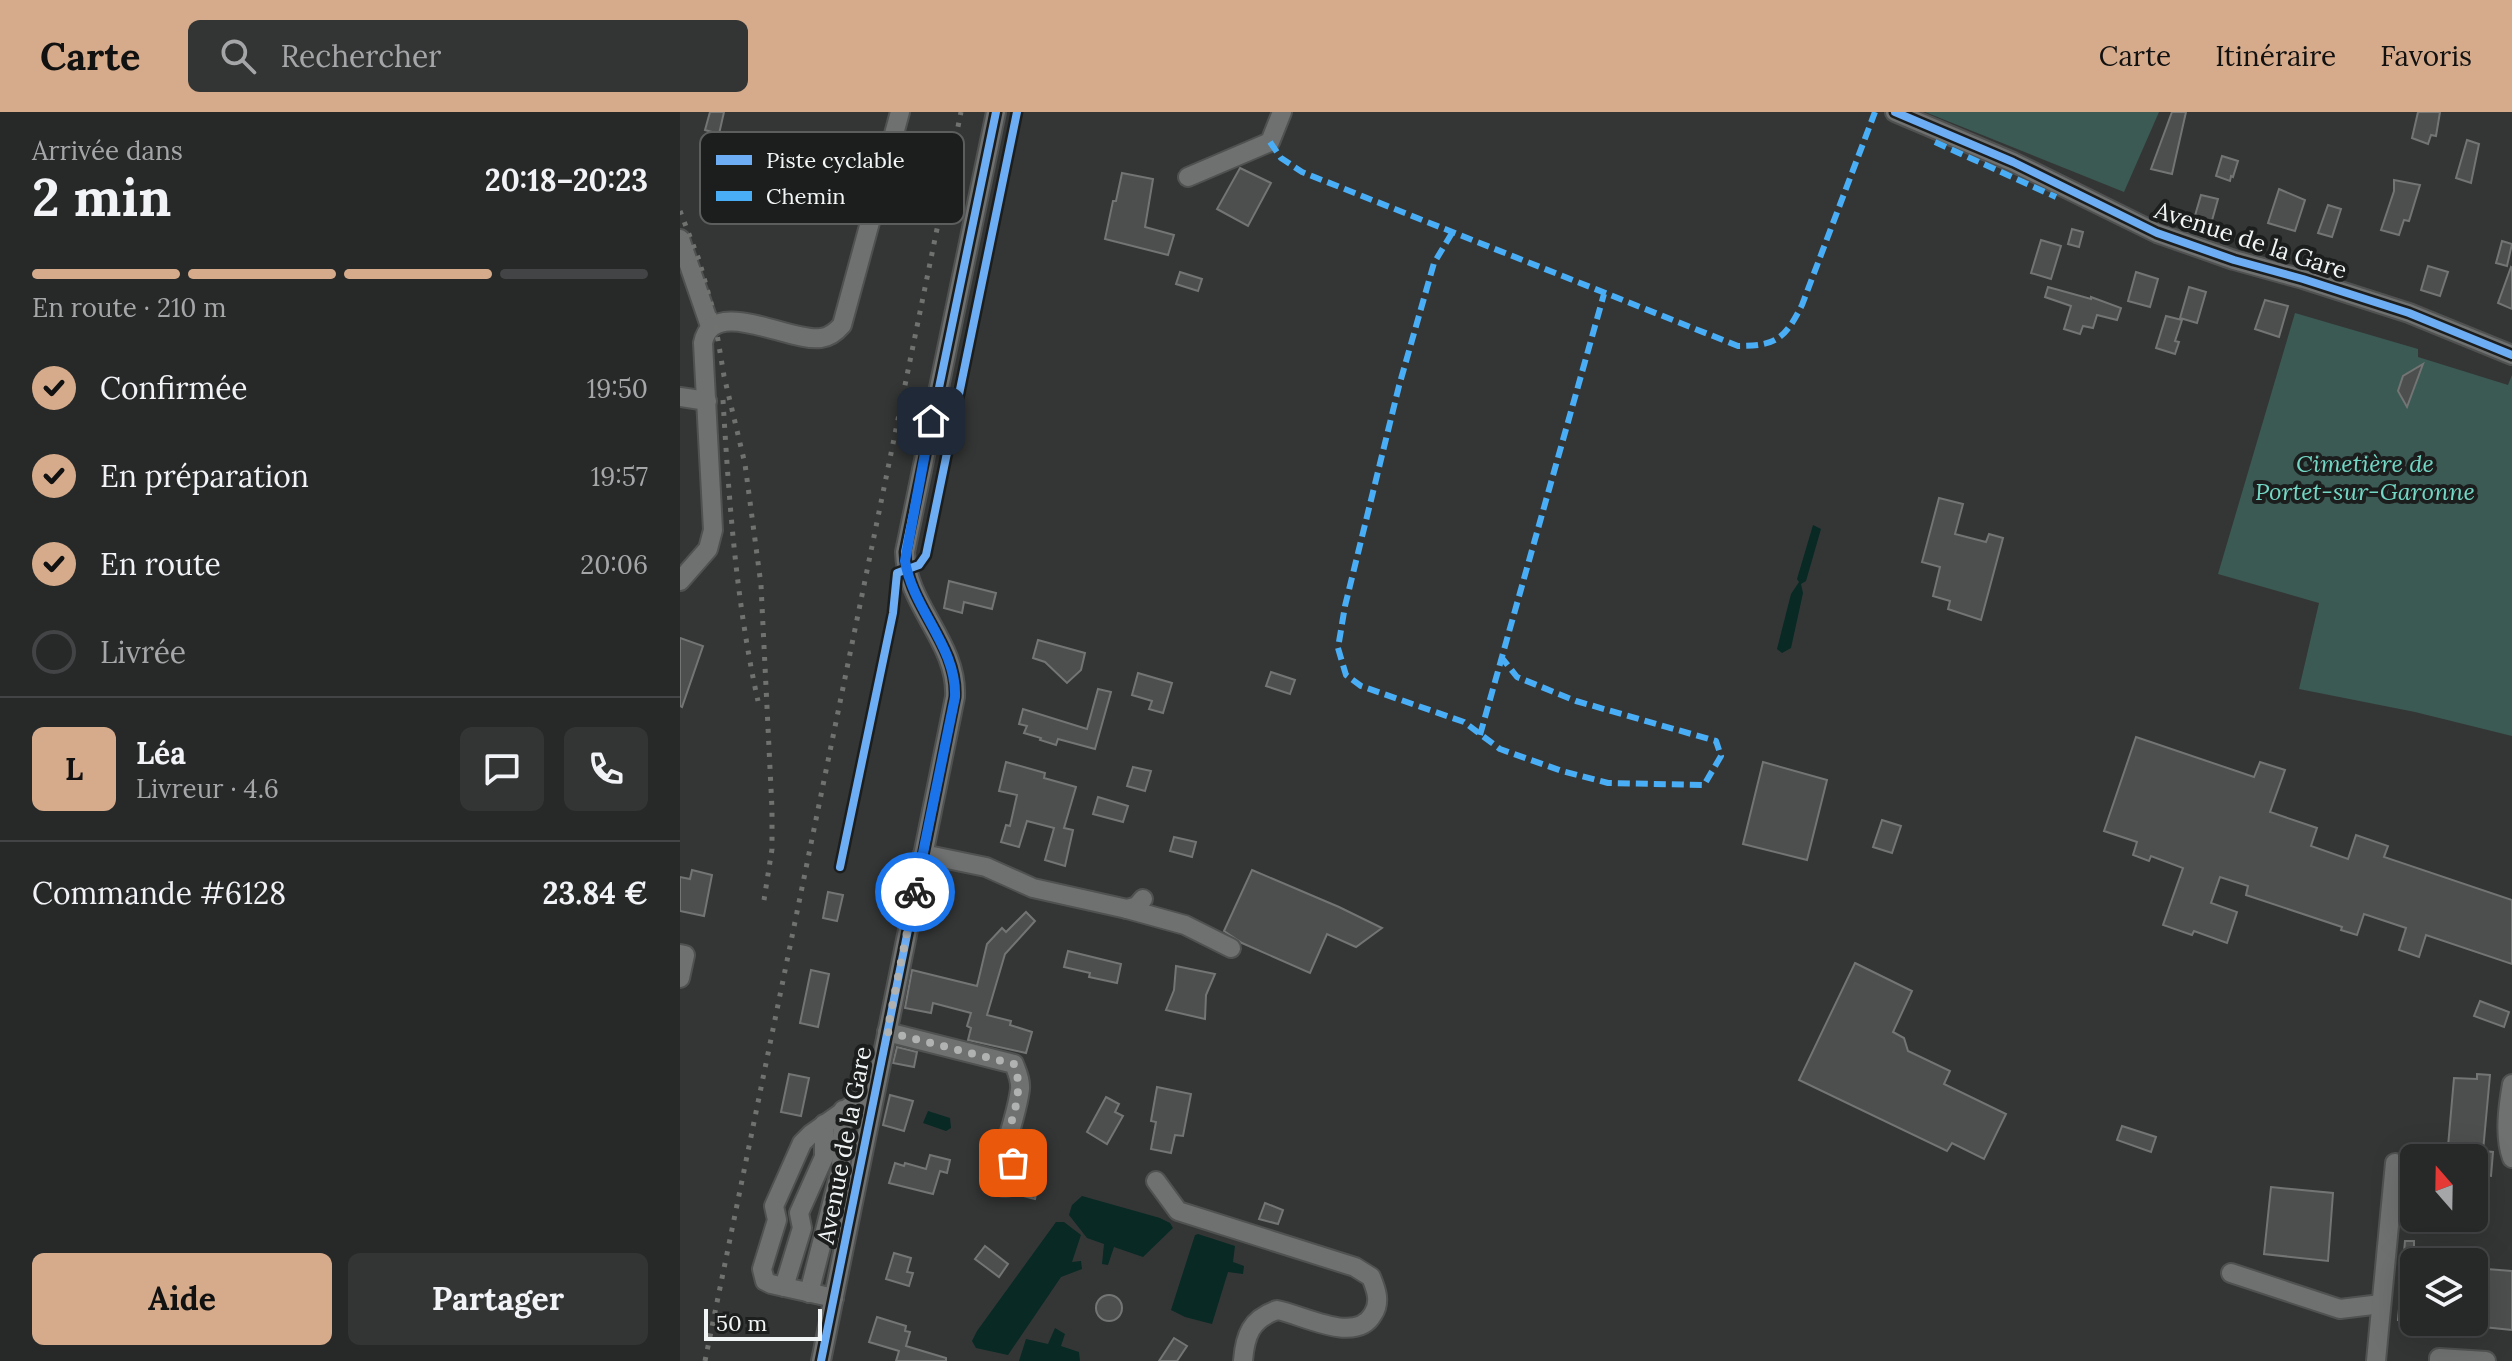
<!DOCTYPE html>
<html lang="fr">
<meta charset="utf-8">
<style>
:root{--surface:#272828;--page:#333434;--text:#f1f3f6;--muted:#a4a6a8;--line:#434445;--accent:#d6ab8b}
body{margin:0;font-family:Lora,serif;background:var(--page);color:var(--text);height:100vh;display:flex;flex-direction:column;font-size:30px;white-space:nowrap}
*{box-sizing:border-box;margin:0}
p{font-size:26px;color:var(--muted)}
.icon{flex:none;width:44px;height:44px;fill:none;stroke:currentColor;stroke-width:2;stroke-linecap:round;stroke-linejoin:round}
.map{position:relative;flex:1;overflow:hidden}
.side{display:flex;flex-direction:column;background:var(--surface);width:680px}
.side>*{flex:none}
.needle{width:52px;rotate:340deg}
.tools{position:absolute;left:1720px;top:1032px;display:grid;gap:16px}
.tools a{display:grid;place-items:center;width:88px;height:88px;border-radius:12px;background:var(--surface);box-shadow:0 8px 32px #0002,0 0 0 2px var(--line);font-size:40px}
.scale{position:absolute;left:24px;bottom:20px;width:118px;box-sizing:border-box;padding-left:8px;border:4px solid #f2f5f5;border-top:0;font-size:22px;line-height:28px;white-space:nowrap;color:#f2f5f5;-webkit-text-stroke:6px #1c1e1e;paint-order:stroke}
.pin{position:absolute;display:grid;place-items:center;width:68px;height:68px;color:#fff;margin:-34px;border-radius:16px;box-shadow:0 4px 12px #0006}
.courier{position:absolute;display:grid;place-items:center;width:80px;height:80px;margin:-40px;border:6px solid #1a73e8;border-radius:50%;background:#fff;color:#222;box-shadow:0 2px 10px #0007}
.head em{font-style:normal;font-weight:700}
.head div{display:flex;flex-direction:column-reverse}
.head{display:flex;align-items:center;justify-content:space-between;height:136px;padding:0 32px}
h1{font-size:52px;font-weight:700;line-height:60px}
.bar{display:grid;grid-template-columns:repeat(4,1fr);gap:12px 8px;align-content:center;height:96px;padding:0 32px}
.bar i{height:10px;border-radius:6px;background:var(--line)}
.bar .current{background:var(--accent)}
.bar p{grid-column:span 4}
.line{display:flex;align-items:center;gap:20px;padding:0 32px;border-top:2px solid var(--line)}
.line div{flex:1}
.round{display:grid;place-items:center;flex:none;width:84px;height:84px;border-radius:12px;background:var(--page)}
ol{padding:0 32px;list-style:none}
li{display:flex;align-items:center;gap:24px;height:88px}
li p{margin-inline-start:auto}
li .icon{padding:8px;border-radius:50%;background:var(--accent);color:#111;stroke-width:4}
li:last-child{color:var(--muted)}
li i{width:44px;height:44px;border:4px solid var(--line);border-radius:50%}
.cta{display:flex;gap:16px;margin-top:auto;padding:16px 32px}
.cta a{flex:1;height:92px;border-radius:12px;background:var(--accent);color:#111;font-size:32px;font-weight:700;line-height:92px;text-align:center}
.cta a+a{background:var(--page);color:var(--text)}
header{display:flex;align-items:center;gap:48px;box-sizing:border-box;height:112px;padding:0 40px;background:var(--accent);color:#111}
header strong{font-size:38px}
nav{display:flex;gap:44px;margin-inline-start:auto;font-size:28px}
.search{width:560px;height:72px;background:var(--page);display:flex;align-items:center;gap:20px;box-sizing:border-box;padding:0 28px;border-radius:12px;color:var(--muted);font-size:30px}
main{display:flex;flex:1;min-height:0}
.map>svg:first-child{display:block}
.green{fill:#3b5a54}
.water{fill:#082924}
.building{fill:#4d4e4e;stroke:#737474;stroke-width:2}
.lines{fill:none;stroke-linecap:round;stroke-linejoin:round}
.minor-casing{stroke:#505151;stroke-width:22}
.minor{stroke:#6f7170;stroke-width:18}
.rail{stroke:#707270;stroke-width:5;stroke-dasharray:4 8;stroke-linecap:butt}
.quiet{stroke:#49aef6;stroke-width:6;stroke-dasharray:12 6;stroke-linecap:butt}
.cycleway-casing{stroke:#1c1e1e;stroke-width:13}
.cycleway{stroke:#6dadf4;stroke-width:8}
.done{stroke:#b0b2b2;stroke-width:8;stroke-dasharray:0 14.4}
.route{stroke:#1a73e8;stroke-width:10}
.labels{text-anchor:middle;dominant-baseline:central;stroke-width:8;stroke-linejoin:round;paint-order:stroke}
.street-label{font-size:24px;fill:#f2f5f5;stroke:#1c1e1e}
.park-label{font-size:24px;font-style:italic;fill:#72d7c4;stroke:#1c1e1e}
.key{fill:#1c1e1e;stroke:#5c5e5e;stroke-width:2}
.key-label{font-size:22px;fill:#f2f5f5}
</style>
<header>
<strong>Carte</strong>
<div class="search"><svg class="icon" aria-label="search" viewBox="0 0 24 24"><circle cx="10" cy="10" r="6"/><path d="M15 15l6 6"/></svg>Rechercher</div>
<nav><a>Carte</a><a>Itinéraire</a><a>Favoris</a></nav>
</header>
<main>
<section class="side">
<div class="head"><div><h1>2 min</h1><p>Arrivée dans</p></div><em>20:18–20:23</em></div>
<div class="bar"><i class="current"></i><i class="current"></i><i class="current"></i><i></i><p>En route · 210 m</p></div>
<ol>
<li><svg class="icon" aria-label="check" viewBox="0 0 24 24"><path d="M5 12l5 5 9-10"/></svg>Confirmée<p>19:50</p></li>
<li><svg class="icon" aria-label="check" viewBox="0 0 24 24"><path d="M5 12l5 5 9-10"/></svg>En préparation<p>19:57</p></li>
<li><svg class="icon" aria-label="check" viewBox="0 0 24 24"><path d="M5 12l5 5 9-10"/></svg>En route<p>20:06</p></li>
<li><i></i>Livrée</li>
</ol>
<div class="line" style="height:144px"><b class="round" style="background:var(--accent);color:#111">L</b><div><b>Léa</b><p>Livreur · 4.6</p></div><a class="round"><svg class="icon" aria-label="chat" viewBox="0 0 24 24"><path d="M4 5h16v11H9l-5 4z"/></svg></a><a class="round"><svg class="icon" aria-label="phone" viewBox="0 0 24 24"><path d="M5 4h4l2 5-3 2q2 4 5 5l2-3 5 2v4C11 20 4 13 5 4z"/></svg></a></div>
<div class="line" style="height:104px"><div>Commande #6128</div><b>23.84 €</b></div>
<div class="cta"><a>Aide</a><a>Partager</a></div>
</section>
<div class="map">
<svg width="1832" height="1249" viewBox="0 0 1832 1249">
<rect width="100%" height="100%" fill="#343635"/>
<g class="green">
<path d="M1245,0H1479L1444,80Z"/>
<path d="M1615,201L1738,237V245L1828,273L1832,263V624L1735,600L1619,577L1639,491L1538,462Z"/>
</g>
<g class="water">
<path d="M1133,413L1141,417L1126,469L1121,472L1123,481L1111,536L1102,541L1097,537L1111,482L1119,470L1117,467Z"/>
<path d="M248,999L270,1006L271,1016L266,1019L243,1011Z"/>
<path d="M402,1084L480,1106L490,1111L493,1116L463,1145L434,1135L428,1153L422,1152L424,1132L407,1126L389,1103L392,1093Z"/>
<path d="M376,1110H384L401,1123L392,1150L401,1149L402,1157L381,1165L328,1243L296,1236L292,1229L297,1219Z"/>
<path d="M518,1122L555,1134L553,1150L564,1154L563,1162L548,1160L532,1212L505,1205L491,1198L515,1123Z"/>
<path d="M375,1216L385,1222L381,1234L399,1240L400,1249H339L346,1227L368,1232Z"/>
</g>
<g class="building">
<path d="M30,0H44L39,22L25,18Z"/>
<path d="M1492,0H1506L1492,62L1471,57Z"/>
<path d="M1738,0H1760L1756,24L1751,23L1748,32L1732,26Z"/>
<path d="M1787,28L1799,32L1791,71L1776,66Z"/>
<path d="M1542,44L1558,49L1553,65L1551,64L1550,69L1536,64Z"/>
<path d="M560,56L591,71L568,114L537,97Z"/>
<path d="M442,61L473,67L465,115L494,123L488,143L425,127L433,89H436Z"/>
<path d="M1714,68L1740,73L1729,109L1724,108L1719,123L1701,118L1714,79Z"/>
<path d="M1599,77L1625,88L1615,119L1588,111Z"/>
<path d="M1521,83L1538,87L1531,112L1514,107Z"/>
<path d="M1648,93L1661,97L1652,125L1638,121Z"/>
<path d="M1392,117L1403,120L1399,135L1388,132Z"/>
<path d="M1361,128L1381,134L1371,167L1351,161Z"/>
<path d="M1822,129L1832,132L1827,154L1816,151Z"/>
<path d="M1748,154L1768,160L1760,184L1741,178Z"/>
<path d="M1831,155L1832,156V197L1818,191Z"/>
<path d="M500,160L522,167L518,179L496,172Z"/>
<path d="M1456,160L1478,167L1470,195L1448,189Z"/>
<path d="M1368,175L1411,187V185L1441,196L1437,208L1417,203L1413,216L1403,214L1400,222L1384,217L1391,194L1365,185Z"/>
<path d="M1509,175L1526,180L1517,211L1500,206Z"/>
<path d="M1585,188L1608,194L1599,225L1575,217Z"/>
<path d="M1486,204L1502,208L1495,229L1499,230L1495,242L1476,236Z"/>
<path d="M1743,252L1727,295L1718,279L1723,264Z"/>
<path d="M1259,386L1283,392L1275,422L1306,430L1309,422L1323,426L1301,508L1268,497L1270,489L1253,484L1260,455L1242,450Z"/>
<path d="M269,469L316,481L312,497L284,490L282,501L264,496Z"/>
<path d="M0,526L23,534L2,595L0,594Z"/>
<path d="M358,528L405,541L401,558L387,571L365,550L353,546Z"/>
<path d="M591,560L615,568L610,582L586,574Z"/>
<path d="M458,561L492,571L483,601L469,597L472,589L452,583Z"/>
<path d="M418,577L431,580L415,637L378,627L376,633L360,628L361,626L344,621L347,614L339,612L343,597L407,617Z"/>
<path d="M1456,625L1574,665L1580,650L1605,658L1590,700L1637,716L1631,734L1668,747L1676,723L1708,734L1704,745L1832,788V852L1746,823L1739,845L1719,838L1726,816L1684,802L1677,823L1661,818L1662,815L1566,783L1568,774L1540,765L1531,791L1557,800L1547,831L1514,819L1512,823L1483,813L1503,756L1471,744L1469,749L1453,743L1457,730L1424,719Z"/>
<path d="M326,650L365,661L364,666L396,675L384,716L393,718L385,754L365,748L374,716L347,709L339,735L321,730L326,713L330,714L337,683L319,679Z"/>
<path d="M1083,650L1147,668L1127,748L1063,732Z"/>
<path d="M453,655L471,659L465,679L447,674Z"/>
<path d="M418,685L448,694L443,710L413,702Z"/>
<path d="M1202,708L1221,714L1212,741L1193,735Z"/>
<path d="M494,725L516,730L512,745L490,739Z"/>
<path d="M12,758L32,763L24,804L0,799V765L10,767Z"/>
<path d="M572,758L659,795L702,816L676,835L647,822L630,861L562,831L544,819Z"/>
<path d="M148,780L163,783L157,809L143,806Z"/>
<path d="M346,800L355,809L325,842L307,903L331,909L330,913L352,920L346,941L288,928L291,916L287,914L291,901L253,891L251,901L225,896L232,858L297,874L307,832L322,816L326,820Z"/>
<path d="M388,839L441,852L437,871L409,865L410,861L384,855Z"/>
<path d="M1175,851L1232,879L1213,920L1224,926L1228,939L1270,959L1264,972L1326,1002L1304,1047L1272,1031L1267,1039L1119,968Z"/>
<path d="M496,854L535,862L526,883L525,907L486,898L494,878Z"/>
<path d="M131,858L149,862L138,915L120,911Z"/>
<path d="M1800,889L1829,900L1824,915L1794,904Z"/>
<path d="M217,935L237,940L234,955L213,951Z"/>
<path d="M109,962L129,966L121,1004L101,1000Z"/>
<path d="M1797,962L1810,963L1803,1039L1813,1040L1811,1064L1794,1062V1046H1767L1774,966L1797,967Z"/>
<path d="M477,975L511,982L503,1024L495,1023L491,1041L471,1037L476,1010L471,1009Z"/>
<path d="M210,983L233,989L224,1019L203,1013Z"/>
<path d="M426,985L439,992L435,1000L443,1004L427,1032L407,1020Z"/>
<path d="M1442,1014L1476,1025L1471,1040L1437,1028Z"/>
<path d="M250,1043L270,1048L267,1061L260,1059L253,1082L209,1071L215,1051L224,1054L225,1051L246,1057Z"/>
<path d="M350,1055L362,1057L355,1087L343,1084L355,1068Z"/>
<path d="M1591,1075L1653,1081L1648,1149L1584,1142Z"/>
<path d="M585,1091L603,1098L598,1112L579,1107Z"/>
<path d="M1725,1129H1734V1209L1718,1208Z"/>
<path d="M305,1134L328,1152L319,1165L295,1147Z"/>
<path d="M214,1141L231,1146L227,1160L233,1161L229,1174L206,1167Z"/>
<path d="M1794,1156L1832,1159V1218L1794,1214Z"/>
<circle cx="429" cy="1196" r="13"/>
<path d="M197,1205L226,1214L225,1219L230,1220L226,1234L266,1246V1249H216L219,1239L189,1230Z"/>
<path d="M494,1226L507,1234L497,1249H479Z"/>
</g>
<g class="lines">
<defs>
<g id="minor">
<path d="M1215,0L1333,50L1477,121L1554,148L1623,167L1729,201L1832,243"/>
<path d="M508,65L590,30L602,0"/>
<path d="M0,127L30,214"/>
<path d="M0,285L27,289"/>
<path d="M0,469L28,437L33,418L23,231C32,183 111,231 141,226C150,225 156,220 162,213L220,0"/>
<path d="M243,742L306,755L353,776L447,797L457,794L463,787"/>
<path d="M447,797L505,813L551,836"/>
<path d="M0,842L5,843L0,866"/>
<path d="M207,920L334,952C337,960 341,968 340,977C337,1004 322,1042 315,1070C326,1080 332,1073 343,1067L324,1035"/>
<path d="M1832,972C1828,995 1824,1024 1832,1046"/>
<path d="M476,1069L498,1099L675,1155L691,1165C696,1177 701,1190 693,1202C676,1233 624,1203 597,1198C571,1207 565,1223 563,1249"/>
<path d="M1551,1161L1660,1197L1701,1192"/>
<path d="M104,1175L122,1116L119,1101L144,1045V1012"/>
<path d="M129,1181L161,1056L163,998"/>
<path d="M154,1186L91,1172L85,1169L82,1157L97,1108L94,1094L122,1031L131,1022L195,977"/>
<path d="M141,1249L275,585C278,531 226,493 225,440L316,0"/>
<path d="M1696,1249L1715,1051"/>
<path d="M1759,1249V1246L1806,1249"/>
</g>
</defs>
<use href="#minor" class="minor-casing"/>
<use href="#minor" class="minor"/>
<g class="rail">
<path d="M0,99L19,148L33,198L44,264L65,352L81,473L92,697V737L84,788"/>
<path d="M43,288C49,389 56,490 78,589"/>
<path d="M25,1249L281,0"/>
</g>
<g class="quiet">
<path d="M590,30L601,46L622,60L1058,234C1096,234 1105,227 1122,193L1195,0"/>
<path d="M1255,30L1376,85"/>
<path d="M772,121L754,151L719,274L665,494L658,536L666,563L681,574L784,610L820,637L882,659L928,671L1024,673L1041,644L1036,629L896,589L837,565L822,546"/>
<path d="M800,623L924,182"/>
</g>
<defs>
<g id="cycleway">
<path d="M1215,0L1333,50L1477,121L1554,148L1623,167L1729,201L1832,243"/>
<path d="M160,755L213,501L217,461L239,453L246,443L337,0"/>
<path d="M141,1249L275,585C278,531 226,493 225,440L316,0"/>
</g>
</defs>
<use href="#cycleway" class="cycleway-casing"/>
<use href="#cycleway" class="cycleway"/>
</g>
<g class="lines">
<path class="done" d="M235,780L207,920L334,952C345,980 331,1008 324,1035L333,1051"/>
<path class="route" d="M235,780L275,585C277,535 233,498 225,449L251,309"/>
</g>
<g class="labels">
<g class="street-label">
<text transform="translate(1571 128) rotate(18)">Avenue de la Gare</text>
<text transform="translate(164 1033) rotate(-79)">Avenue de la Gare</text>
</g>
<g class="park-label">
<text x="1685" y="351">Cimetière de<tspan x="1685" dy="28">Portet-sur-Garonne</tspan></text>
</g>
</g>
<rect x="20" y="20" width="264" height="92" rx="12" class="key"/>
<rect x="36" y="43" width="36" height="10" fill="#6dadf4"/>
<rect x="36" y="79" width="36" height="10" fill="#49aef6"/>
<g class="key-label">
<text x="86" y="56">Piste cyclable</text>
<text x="86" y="92">Chemin</text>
</g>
</svg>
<div class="tools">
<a><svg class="needle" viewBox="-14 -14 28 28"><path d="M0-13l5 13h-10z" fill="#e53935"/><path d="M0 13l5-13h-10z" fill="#a4a6a8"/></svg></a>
<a><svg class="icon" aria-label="layers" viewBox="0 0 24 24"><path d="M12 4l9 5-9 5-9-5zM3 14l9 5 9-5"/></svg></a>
</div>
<div class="scale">50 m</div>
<div class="pin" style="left:333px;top:1051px;background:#ea580c"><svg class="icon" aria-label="bag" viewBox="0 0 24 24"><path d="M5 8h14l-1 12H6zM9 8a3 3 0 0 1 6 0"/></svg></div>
<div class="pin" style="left:251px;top:309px;background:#1f2937"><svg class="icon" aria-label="home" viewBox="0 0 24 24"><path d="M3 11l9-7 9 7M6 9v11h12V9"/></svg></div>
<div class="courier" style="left:235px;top:780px"><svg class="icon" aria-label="bike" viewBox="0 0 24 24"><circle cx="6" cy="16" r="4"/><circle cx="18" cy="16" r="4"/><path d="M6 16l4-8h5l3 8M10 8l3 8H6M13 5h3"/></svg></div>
</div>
</main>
